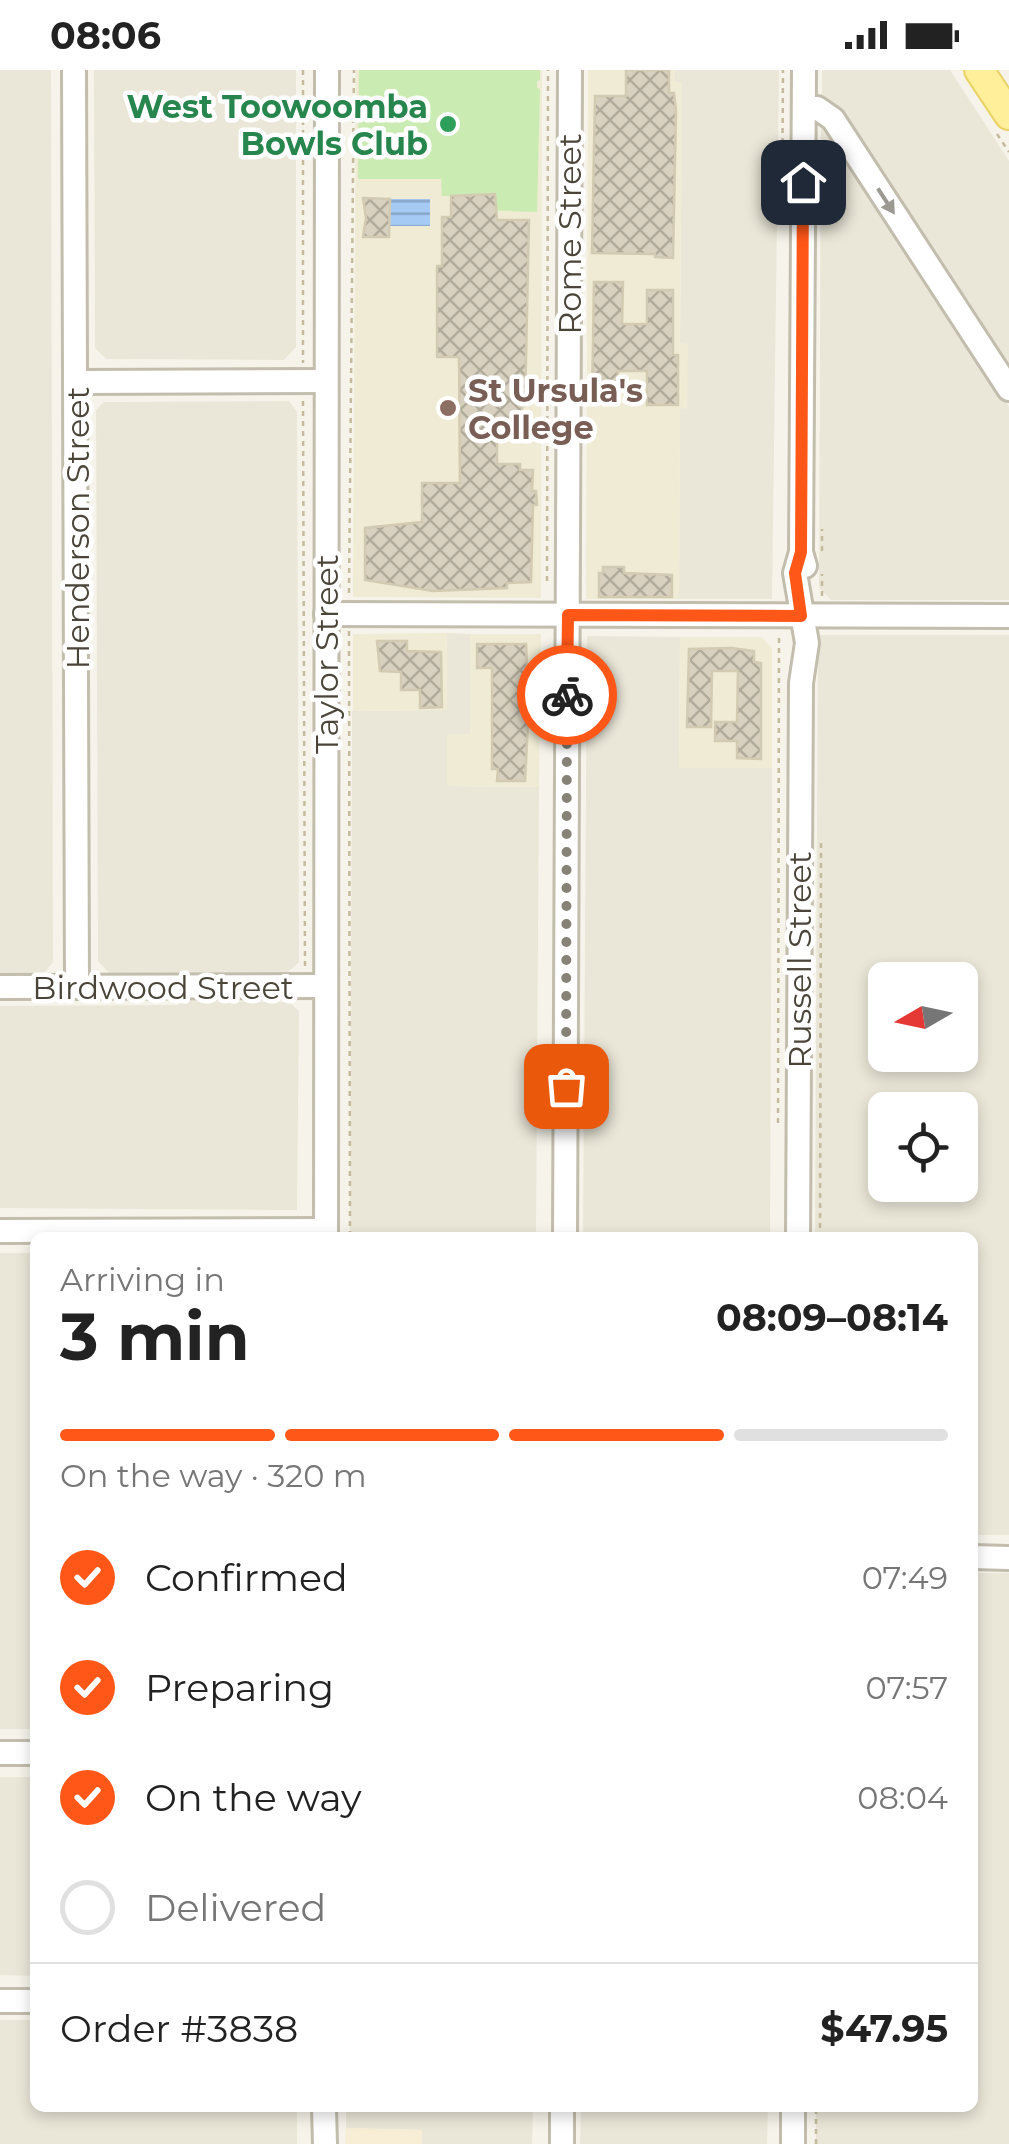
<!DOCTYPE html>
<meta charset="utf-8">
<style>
:root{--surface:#fff;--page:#f6f6f6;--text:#222;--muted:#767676;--line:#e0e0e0;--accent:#ff5718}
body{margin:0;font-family:Montserrat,sans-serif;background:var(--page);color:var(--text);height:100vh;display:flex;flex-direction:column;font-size:38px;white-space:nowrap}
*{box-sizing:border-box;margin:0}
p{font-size:32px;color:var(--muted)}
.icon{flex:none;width:55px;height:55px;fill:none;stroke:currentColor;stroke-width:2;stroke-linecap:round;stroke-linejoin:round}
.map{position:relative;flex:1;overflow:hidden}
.side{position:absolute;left:30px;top:1162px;width:948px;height:880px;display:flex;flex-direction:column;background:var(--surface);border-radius:15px;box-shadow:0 5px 15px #0003}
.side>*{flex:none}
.needle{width:65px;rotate:261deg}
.fabs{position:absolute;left:868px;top:892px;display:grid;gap:20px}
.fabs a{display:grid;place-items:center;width:110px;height:110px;border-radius:15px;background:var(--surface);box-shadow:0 5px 15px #0003;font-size:50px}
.pin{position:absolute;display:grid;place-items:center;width:85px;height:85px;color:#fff;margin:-42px;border-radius:20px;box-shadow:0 5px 15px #0006}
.courier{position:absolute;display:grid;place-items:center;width:100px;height:100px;margin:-50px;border:8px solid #ff5718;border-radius:50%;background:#fff;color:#222;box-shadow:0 2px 12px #0007}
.head em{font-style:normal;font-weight:700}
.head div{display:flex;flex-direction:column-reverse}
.head{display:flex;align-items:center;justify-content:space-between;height:170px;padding:0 30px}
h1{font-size:65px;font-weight:700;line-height:75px}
.bar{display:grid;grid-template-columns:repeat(4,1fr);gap:15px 10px;align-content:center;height:120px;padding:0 30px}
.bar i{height:12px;border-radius:8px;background:var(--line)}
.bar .active{background:var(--accent)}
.bar p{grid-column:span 4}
.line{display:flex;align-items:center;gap:25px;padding:0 30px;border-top:2px solid var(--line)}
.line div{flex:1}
ol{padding:0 30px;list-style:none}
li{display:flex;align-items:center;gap:30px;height:110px}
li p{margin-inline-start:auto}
li .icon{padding:10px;border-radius:50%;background:var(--accent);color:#fff;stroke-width:4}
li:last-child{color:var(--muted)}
li i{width:55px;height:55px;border:5px solid var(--line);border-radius:50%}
.status{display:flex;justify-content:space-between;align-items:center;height:70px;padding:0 50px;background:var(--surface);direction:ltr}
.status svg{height:28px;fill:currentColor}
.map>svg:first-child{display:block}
.residential{fill:#eae7d8;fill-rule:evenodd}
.commercial{fill:#f8edd5}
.education{fill:#efebd4}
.green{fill:#caebb2}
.water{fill:url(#water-rules)}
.building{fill:url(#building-cross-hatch);stroke:#d3cab2;stroke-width:2.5}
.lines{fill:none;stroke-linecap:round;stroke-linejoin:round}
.minor-casing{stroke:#c2bdac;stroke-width:28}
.major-casing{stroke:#ead265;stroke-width:32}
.path{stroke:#c4bb9d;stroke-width:2.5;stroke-dasharray:5 5;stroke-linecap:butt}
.minor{stroke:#fff;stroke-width:22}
.major{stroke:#ffef9a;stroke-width:28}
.oneway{fill:#9b9992}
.done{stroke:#868276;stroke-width:10;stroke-dasharray:0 18}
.route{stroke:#ff5718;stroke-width:12}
.leisure-dot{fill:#2e9e5b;stroke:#fff;stroke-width:4}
.education-dot{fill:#8d6e63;stroke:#fff;stroke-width:4}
.labels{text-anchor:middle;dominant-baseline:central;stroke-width:9;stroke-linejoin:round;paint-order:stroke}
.leisure-label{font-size:32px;font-weight:bold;fill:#27864d;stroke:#fff;text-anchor:end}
.street-label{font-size:32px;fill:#4a4538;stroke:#fff}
.education-label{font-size:32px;font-weight:bold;fill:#785e54;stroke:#fff;text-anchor:start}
</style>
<div class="status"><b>08:06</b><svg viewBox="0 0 49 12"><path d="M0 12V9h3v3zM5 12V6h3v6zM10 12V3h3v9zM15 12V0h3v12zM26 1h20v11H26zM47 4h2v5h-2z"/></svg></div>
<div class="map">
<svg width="1009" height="2074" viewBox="0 0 1009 2074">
<defs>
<pattern id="water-rules" width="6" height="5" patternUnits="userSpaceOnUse" patternTransform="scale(2.5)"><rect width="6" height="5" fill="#a5caf4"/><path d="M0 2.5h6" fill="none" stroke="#88a6c7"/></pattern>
<pattern id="building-cross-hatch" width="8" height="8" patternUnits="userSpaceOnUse" patternTransform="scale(2.5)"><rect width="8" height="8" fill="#d8d1bf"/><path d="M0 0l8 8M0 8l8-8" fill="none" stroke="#b1ab9c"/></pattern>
</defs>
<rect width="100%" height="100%" fill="#f6f4ea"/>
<g class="residential">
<path d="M0,0H51L53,892L44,903H0Z"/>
<path d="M94,0H296V277L284,290L106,289L95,278Z"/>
<path d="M675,0H779L772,529H679L680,338H687V274H680L682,13L675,12Z"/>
<path d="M822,0H950L1009,91V312L822,26Z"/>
<path d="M821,49L1009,337V530H831L819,518Z"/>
<path d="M289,331L297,342L299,892L288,902L109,903L98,891L96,340L104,332Z"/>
<path d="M447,563L470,564V665L447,716L539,717L536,1167L350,1168L352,641L446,640Z"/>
<path d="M818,565H1009V1465H973L972,1168L815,1167ZM885,910H960V985H885ZM885,1040H960V1115H885Z"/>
<path d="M587,566L680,567L679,698H772L770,1167L583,1168Z"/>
<path d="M179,931L289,932L299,941L297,1140L0,1138V936L178,935Z"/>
<rect x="0" y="1183" width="35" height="476"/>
<path d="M973,1503H1009V2074H816V2038H972Z"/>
<path d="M0,1707H35V1906L0,1905Z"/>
<path d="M0,1950H35V2038H297V2074H0Z"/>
<path d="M346,2038H533L532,2074H422L421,2060L346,2058Z"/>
<path d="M581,2038H768L767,2074H580Z"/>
</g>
<path class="commercial" d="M346,2058L422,2060V2074H345Z"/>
<g class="education">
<path d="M356,0H542L541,528L353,527Z"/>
<path d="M588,0H675V12H682L680,273L688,274L687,338L680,339L679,529H586Z"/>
<path d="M447,563V640L353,641V564Z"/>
<path d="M470,564H541L539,717L447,716V664H470Z"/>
<path d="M680,567H762L772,578V698H679Z"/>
</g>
<path class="green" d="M359,0H540V10L537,11V18L540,19L537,142L451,139V126H442L441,109H358Z"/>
<rect class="water" x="378" y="129" width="52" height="27"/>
<g class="building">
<path d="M626,0H669V23H674L676,41L673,188L655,187V184L592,183L595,26H626Z"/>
<path d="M495,124L497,150H529L525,336H522V363H497V394H520V400H533L532,421H536L537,435H533L531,512L507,513V518L433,521L365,510V458L422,452V413H460L459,287H437V196H442V147H451V126Z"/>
<path d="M363,128L390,129L389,167H363L366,148Z"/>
<path d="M594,212H623L622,254H647V220H673V285H678V335H647V301H618V332H592Z"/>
<path d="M603,497H624V503L672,505V527H599V503H603Z"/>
<path d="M377,571H407V581L441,582L442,637L420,638V620H401V602L380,601Z"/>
<path d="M477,574H526L529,635L525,711H497L498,699H492V598H477Z"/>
<path d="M731,578L754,581V592L761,593V689L737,688V671H715V652H737L738,601H712L711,657H687L689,579Z"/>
</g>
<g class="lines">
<defs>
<g id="minor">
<path d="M74,0L77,917"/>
<path d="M804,0L801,482L805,496"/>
<path d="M804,38H817L833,49L1009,319"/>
<path d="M77,312L326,311"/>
<path d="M326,544L1009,546"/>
<path d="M0,917L325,916"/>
<path d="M0,1161L326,1160"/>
<path d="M326,1168L327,0"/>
<path d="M565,1168L570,0"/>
<path d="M798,1168L801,613L807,573L795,503L801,482"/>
<path d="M972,1487L1009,1488"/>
<path d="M0,1683H35"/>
<path d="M0,1931H35"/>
<path d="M324,2038L325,2074"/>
<path d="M562,2074V2038"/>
<path d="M793,2074V2038"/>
</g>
<path id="major" d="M979,0L1009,45"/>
</defs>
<use href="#minor" class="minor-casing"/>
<use href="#major" class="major-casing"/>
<g class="path">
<path d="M303,0V293"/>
<path d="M997,64L1009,82"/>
<path d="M782,153L783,0"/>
<path d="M303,331L305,898"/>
<path d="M822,481V459"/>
<path d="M547,511L548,0"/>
<path d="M349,523L354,0"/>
<path d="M822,526V504"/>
<path d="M349,561L350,1168"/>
<path d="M778,1053L779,566"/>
<path d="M820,1168L821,769"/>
<path d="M816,2074V2038"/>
</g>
<use href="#minor" class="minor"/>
<use href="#major" class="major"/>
</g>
<defs><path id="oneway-solid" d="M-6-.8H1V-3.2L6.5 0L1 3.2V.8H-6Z" transform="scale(2.5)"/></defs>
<use class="oneway" href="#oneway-solid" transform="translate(886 131) rotate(57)"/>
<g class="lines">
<path class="done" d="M566,1016L567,625"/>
<path class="route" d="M567,625L568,545L801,546L795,503L801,482L803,112"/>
</g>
<circle class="leisure-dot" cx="448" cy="54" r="10"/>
<circle class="education-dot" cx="448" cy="338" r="10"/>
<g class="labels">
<g class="leisure-label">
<text x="428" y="36">West Toowoomba<tspan x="428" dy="37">Bowls Club</tspan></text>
</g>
<g class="street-label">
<text transform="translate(569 164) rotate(-90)">Rome Street</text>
<text transform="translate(77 458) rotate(-90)">Henderson Street</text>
<text transform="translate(326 584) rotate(-90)">Taylor Street</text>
<text transform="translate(799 890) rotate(-90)">Russell Street</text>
<text x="163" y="917">Birdwood Street</text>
</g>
<g class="education-label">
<text x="468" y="320">St Ursula's<tspan x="468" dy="37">College</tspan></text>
</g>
</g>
</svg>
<div class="fabs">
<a><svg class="needle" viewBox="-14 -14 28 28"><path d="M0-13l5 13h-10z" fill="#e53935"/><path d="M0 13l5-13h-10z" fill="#767676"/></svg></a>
<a><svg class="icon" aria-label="locate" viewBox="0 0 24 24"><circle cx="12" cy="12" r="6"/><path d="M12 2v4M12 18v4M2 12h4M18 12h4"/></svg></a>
</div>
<div class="pin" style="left:566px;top:1016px;background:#ea580c"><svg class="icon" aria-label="bag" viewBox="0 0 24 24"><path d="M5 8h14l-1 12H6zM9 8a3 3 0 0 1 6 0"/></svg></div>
<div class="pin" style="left:803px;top:112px;background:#1f2937"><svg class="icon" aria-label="home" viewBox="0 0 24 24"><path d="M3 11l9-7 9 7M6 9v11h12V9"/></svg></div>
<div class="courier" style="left:567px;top:625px"><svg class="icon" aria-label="bike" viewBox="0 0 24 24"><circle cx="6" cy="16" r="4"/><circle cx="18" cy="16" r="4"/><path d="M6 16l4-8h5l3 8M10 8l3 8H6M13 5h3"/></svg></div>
<section class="side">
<div class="head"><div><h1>3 min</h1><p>Arriving in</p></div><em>08:09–08:14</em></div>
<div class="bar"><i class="active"></i><i class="active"></i><i class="active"></i><i></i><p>On the way · 320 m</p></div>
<ol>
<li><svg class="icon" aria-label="check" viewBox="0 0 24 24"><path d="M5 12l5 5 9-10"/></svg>Confirmed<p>07:49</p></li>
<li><svg class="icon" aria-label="check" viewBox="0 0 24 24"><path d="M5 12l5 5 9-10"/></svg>Preparing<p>07:57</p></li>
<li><svg class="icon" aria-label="check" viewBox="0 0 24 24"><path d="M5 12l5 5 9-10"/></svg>On the way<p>08:04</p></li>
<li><i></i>Delivered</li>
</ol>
<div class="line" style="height:130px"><div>Order #3838</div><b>$47.95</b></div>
</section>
</div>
